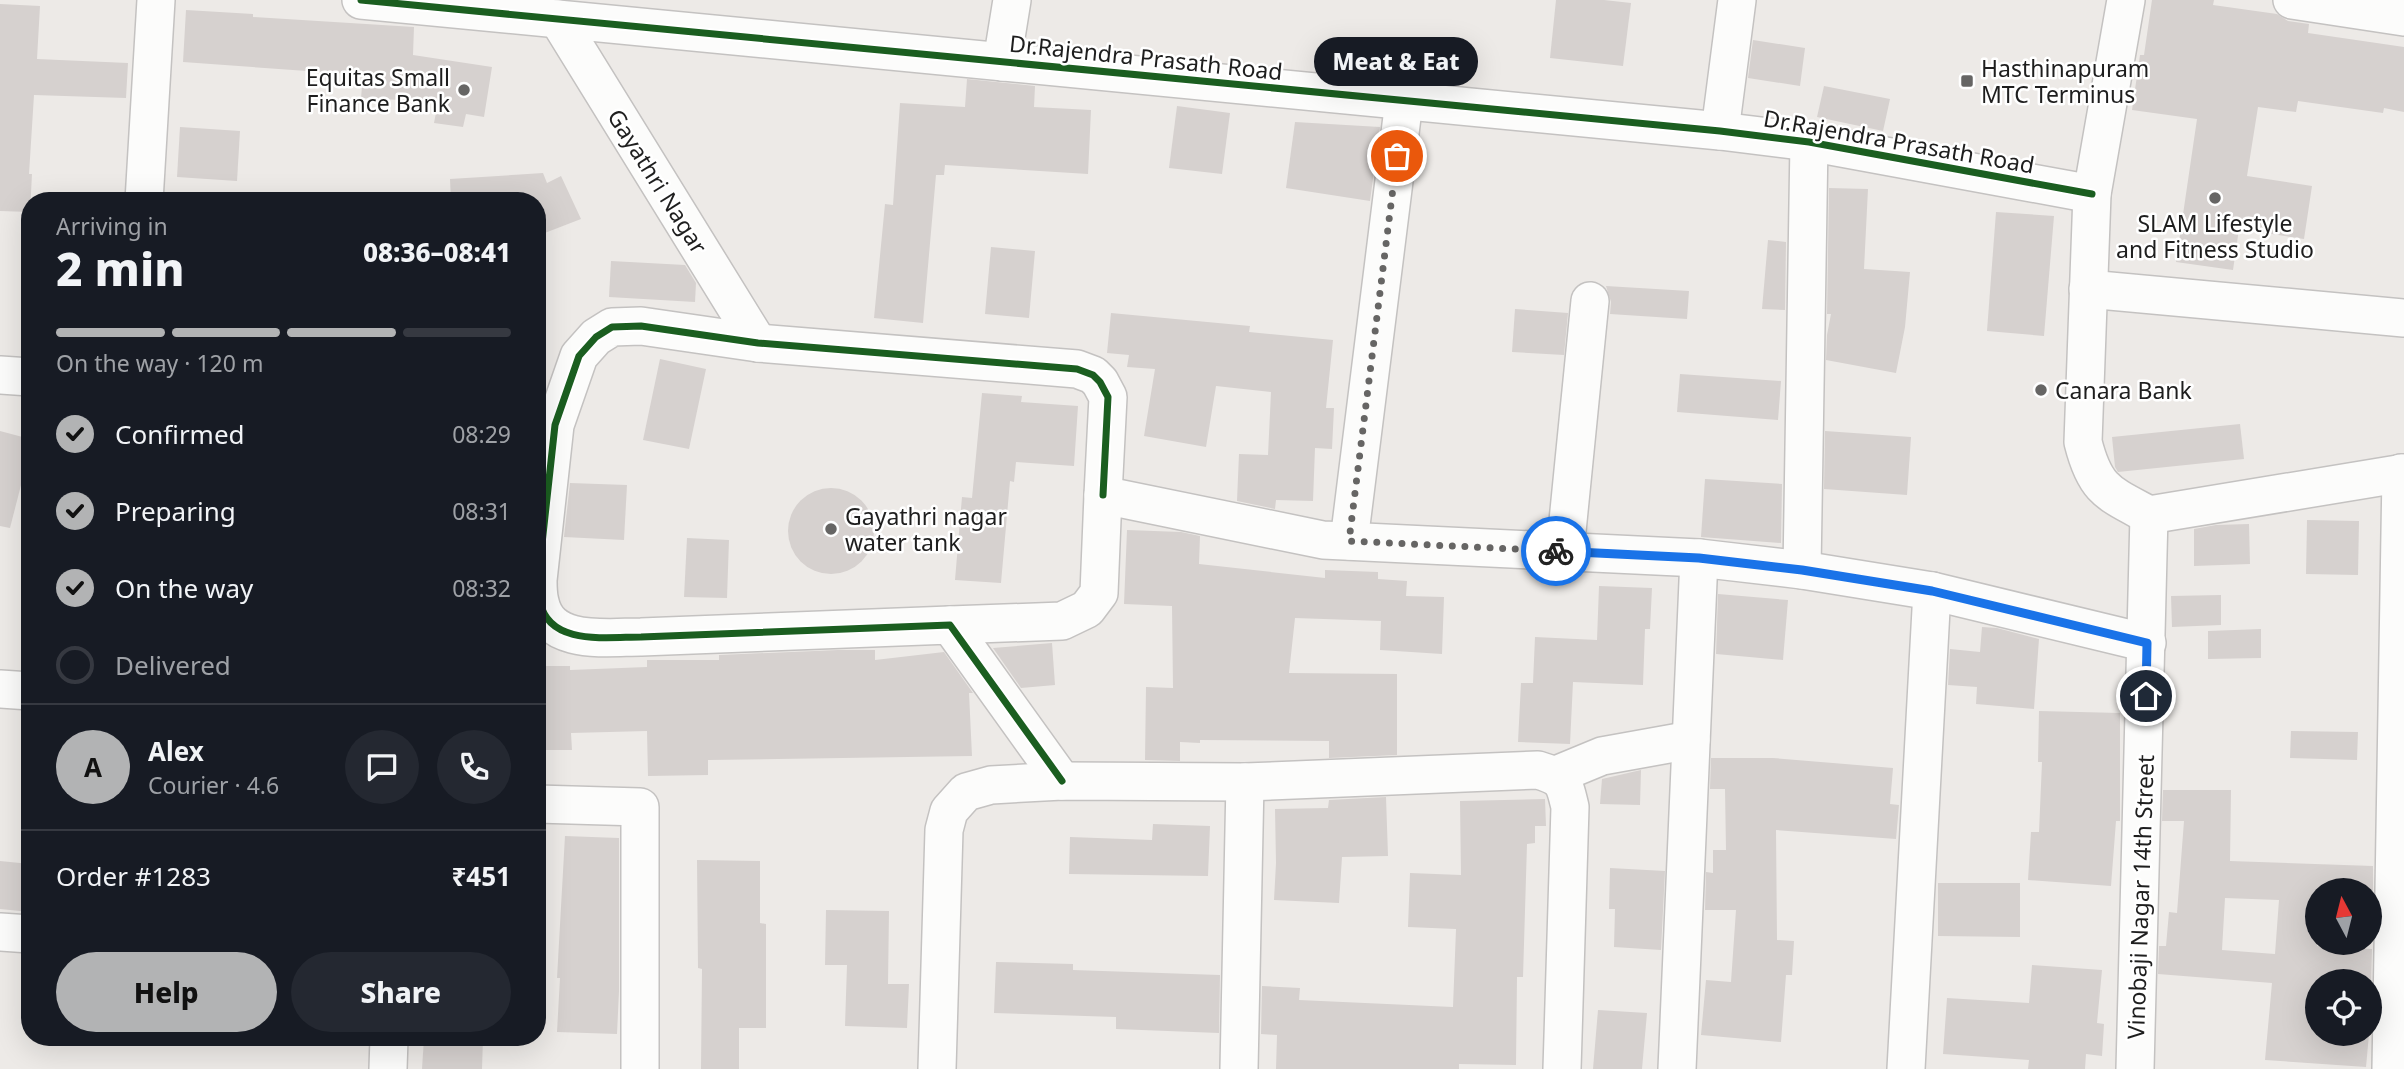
<!DOCTYPE html>
<meta charset="utf-8">
<style>
:root{--surface:#171b24;--page:#242831;--text:#f1f3f6;--muted:#9ea1a6;--line:#363941;--accent:#b2b3b4}
body{margin:0;font-family:"Noto Sans",sans-serif;background:var(--page);color:var(--text);height:100vh;display:flex;flex-direction:column;font-size:26px;white-space:nowrap}
*{box-sizing:border-box;margin:0}
p{font-size:23px;color:var(--muted)}
.icon{flex:none;width:38px;height:38px;fill:none;stroke:currentColor;stroke-width:2;stroke-linecap:round;stroke-linejoin:round}
.map{position:relative;flex:1;overflow:hidden}
.side{position:absolute;left:21px;top:192px;width:525px;height:854px;display:flex;flex-direction:column;background:var(--surface);border-radius:28px;box-shadow:0 7px 28px #0002}
.side>*{flex:none}
.needle{width:46px;rotate:353deg}
.fabs{position:absolute;left:2305px;top:878px;display:grid;gap:14px}
.fabs a{display:grid;place-items:center;width:77px;height:77px;border-radius:50%;background:var(--surface);box-shadow:0 7px 28px #0002;font-size:35px}
.pin{position:absolute;display:grid;place-items:center;width:60px;height:60px;color:#fff;margin:-30px;border:4px solid #fff;border-radius:50%;box-shadow:0 2px 7px #0007}
.courier{position:absolute;display:grid;place-items:center;width:70px;height:70px;margin:-35px;border:5px solid #1a73e8;border-radius:50%;background:#fff;color:#222;box-shadow:0 2px 9px #0007}
.bubble{position:absolute;height:49px;border-radius:24px;background:var(--surface);box-shadow:0 7px 28px #0002;font-size:23px;font-weight:800;line-height:49px;text-align:center}
.overview em{font-style:normal;font-weight:800}
.overview div{display:flex;flex-direction:column-reverse}
.overview{display:flex;align-items:center;justify-content:space-between;height:119px;padding:0 35px}
h1{font-size:46px;font-weight:800;line-height:52px}
.bar{display:grid;grid-template-columns:repeat(4,1fr);gap:10px 7px;align-content:center;height:84px;padding:0 35px}
.bar i{height:9px;border-radius:5px;background:var(--line)}
.bar .selected{background:var(--accent)}
.bar p{grid-column:span 4}
.line{display:flex;align-items:center;gap:18px;padding:0 35px;border-top:2px solid var(--line)}
.line div{flex:1}
.round{display:grid;place-items:center;flex:none;width:74px;height:74px;border-radius:37px;background:var(--page)}
ol{padding:0 35px;list-style:none}
li{display:flex;align-items:center;gap:21px;height:77px}
li p{margin-inline-start:auto}
li .icon{padding:7px;border-radius:50%;background:var(--accent);color:#111;stroke-width:4}
li:last-child{color:var(--muted)}
li i{width:38px;height:38px;border:4px solid var(--line);border-radius:50%}
.action{display:flex;gap:14px;margin-top:auto;padding:14px 35px}
.action a{flex:1;height:80px;border-radius:42px;background:var(--accent);color:#111;font-size:28px;font-weight:800;line-height:80px;text-align:center}
.action a+a{background:var(--page);color:var(--text)}
.map>svg:first-child{display:block}
.building{fill:#d6d1cf;fill-rule:evenodd}
.lines{fill:none;stroke-linecap:round;stroke-linejoin:round}
.minor-casing{stroke:#c4c2c1;stroke-width:40}
.minor{stroke:#fcfcfb;stroke-width:37}
.cycleway-casing{stroke:#fff;stroke-width:11}
.cycleway{stroke:#1b5e20;stroke-width:7}
.done{stroke:#666564;stroke-width:7;stroke-dasharray:0 12.6}
.route{stroke:#1a73e8;stroke-width:9}
.poi-dot{fill:#666564;stroke:#fff;stroke-width:2.5}
.labels{text-anchor:middle;dominant-baseline:central;stroke-width:5;stroke-linejoin:round;paint-order:stroke}
.street-label{font-size:23px;fill:#1e1e1e;stroke:#fff}
.poi-label{font-size:23px;fill:#1e1e1e;stroke:#fff;text-anchor:start}
</style>
<div class="map">
<svg width="2404" height="1069" viewBox="0 0 2404 1069">
<rect width="100%" height="100%" fill="#edeae7"/>
<g class="building">
<path d="M1556,0H1604L1631,3L1623,66L1550,58Z"/>
<path d="M2152,0H2214L2213,5L2277,14L2288,21L2309,24L2308,33L2404,47V112L2384,108L2383,113L2298,101L2296,112L2258,107L2247,176L2312,186L2304,239L2239,229L2233,270L2176,262L2197,119L2132,110L2140,55H2144Z"/>
<path d="M0,4L40,6L37,59L128,63L126,98L34,95L29,174H32L30,212L0,211Z"/>
<path d="M186,10L253,14V17L414,27L413,55L492,67L484,117L466,114L463,127L434,123L438,102L361,98L363,75L183,62Z"/>
<path d="M1753,40L1805,48L1800,86L1748,78Z"/>
<path d="M967,79L1035,86L1034,107L1091,110L1088,174L945,165L944,175H936L923,323L874,318L885,204L893,205L900,103L965,107Z"/>
<path d="M1824,86L1890,99L1883,131L1817,117Z"/>
<path d="M1177,106L1230,113L1222,174L1169,168Z"/>
<path d="M1295,122L1380,127L1370,201L1286,188Z"/>
<path d="M180,127L240,131L237,181L177,177Z"/>
<path d="M543,173L547,183L561,176L581,219L537,236V201H451L450,179Z"/>
<path d="M1829,188L1868,189L1864,269L1910,272L1905,327L1896,373L1826,360L1827,335L1831,314H1827Z"/>
<path d="M1996,212L2054,216L2044,336L1987,331Z"/>
<path d="M1768,240L1786,242L1785,310L1762,309Z"/>
<path d="M991,247L1035,251L1029,318L985,314Z"/>
<path d="M611,261L685,265L696,283L695,302L609,297Z"/>
<path d="M1606,286L1689,291L1687,319L1610,314L1611,302Z"/>
<path d="M1515,309L1568,313L1564,355L1512,352Z"/>
<path d="M1111,313L1250,326L1249,332L1333,340L1326,408H1334L1332,449L1315,448L1313,501L1276,500L1275,509L1237,501L1239,454L1268,455L1271,392L1216,386L1206,447L1144,436L1155,369L1127,367L1129,355L1107,353Z"/>
<path d="M660,359L706,369L689,449L643,440Z"/>
<path d="M1680,374L1781,381L1778,420L1677,412Z"/>
<path d="M982,393L1022,396L1021,402L1078,406L1074,466L1016,462L1014,482L1010,481L1001,583L955,580L962,497L972,498Z"/>
<path d="M2240,424L2244,459L2118,472L2115,467L2112,437Z"/>
<path d="M0,431L30,439V450L10,528L0,526Z"/>
<path d="M1825,431L1911,437L1907,495L1824,489Z"/>
<path d="M1705,479L1782,484L1781,543L1701,537Z"/>
<path d="M570,483L627,485L624,540L564,537Z"/>
<circle cx="831" cy="531" r="43"/>
<path d="M2307,520L2359,521L2358,575L2306,574Z"/>
<path d="M2249,524L2250,564L2194,566V529L2216,525Z"/>
<path d="M1127,530L1181,532L1200,536L1199,564L1325,578V570L1378,572V579L1407,581L1406,596L1444,597L1442,654L1380,650L1381,621L1295,618L1289,673L1397,674V755L1329,758V741L1200,740V743L1180,742V761L1145,760L1146,687L1173,688L1172,606L1124,604Z"/>
<path d="M687,538L729,540L727,598L684,597Z"/>
<path d="M1599,586L1652,588L1650,629H1645L1643,685L1573,682L1570,744L1518,742L1521,683H1533L1535,637L1597,640Z"/>
<path d="M1718,594L1788,600L1783,660L1716,654Z"/>
<path d="M2221,595V625L2172,627L2171,596Z"/>
<path d="M1982,627L1997,628L2039,639L2034,709L1976,704L1977,687L1948,685L1950,649L1980,652Z"/>
<path d="M2261,629V658L2208,659V631Z"/>
<path d="M1052,643L1055,685L1021,688L993,648Z"/>
<path d="M838,650H875V660L944,652L973,693H969L972,756L708,760V775L648,776L647,731L571,733L572,750H537V666H570V670L647,667V660H719V655Z"/>
<path d="M2039,711L2120,713V821H2116L2111,886L2028,880L2031,832H2039L2042,762H2038Z"/>
<path d="M2291,731L2358,732L2357,760L2290,758Z"/>
<path d="M1711,758H1773L1893,768L1890,804L1899,805L1896,839L1776,830L1777,940L1794,941L1792,975H1786L1781,1042L1701,1035L1706,980L1731,982L1736,910H1705L1706,872L1713,873V850H1726L1725,789H1710Z"/>
<path d="M1641,770L1640,805L1600,804L1602,779Z"/>
<path d="M2163,790H2231L2230,861L2373,866V891H2317V946L2372,949L2370,1024V982H2317V1034H2369L2366,1067L2265,1060L2272,983L2158,974L2159,946H2166L2169,912L2177,913L2184,821H2162ZM2225,898L2279,900L2275,954L2222,950Z"/>
<path d="M1386,797L1388,856L1342,857L1339,903L1274,900L1276,863L1275,809L1328,808L1329,800Z"/>
<path d="M1545,799L1546,826H1535V843L1527,844L1523,977H1517L1516,1065L1459,1064V1069H1276L1277,1035L1261,1034L1262,986L1300,988L1299,1000L1453,1007L1456,929L1408,927L1410,873L1461,875L1460,801Z"/>
<path d="M1153,824L1210,826L1208,876L1069,874L1070,837L1152,840Z"/>
<path d="M565,836L619,838V991L617,1034L557,1032L560,978H557Z"/>
<path d="M697,860L760,861V923L766,924V1028H739V1069H701L702,969L698,968Z"/>
<path d="M0,861L30,864V912L0,909Z"/>
<path d="M1610,868L1665,871L1661,950L1614,947L1615,909H1609Z"/>
<path d="M1938,883H2020V937L1938,936Z"/>
<path d="M826,910L889,911L888,984H909L907,1028L845,1026L847,965H825Z"/>
<path d="M996,962L1073,964V970L1220,975L1219,1033L1116,1029V1017L994,1013Z"/>
<path d="M2032,965L2102,970L2097,1023L2104,1024L2102,1056L2086,1054L2085,1069H2028L2029,1060L1943,1054L1947,998L2029,1003Z"/>
<path d="M1598,1010L1647,1013L1642,1069H1593Z"/>
<path d="M424,1038H483L482,1069H422Z"/>
</g>
<g class="lines">
<defs>
<g id="minor">
<path d="M361,0L1720,131L1809,142L2092,194"/>
<path d="M2126,0L2092,194L2083,442C2095,490 2108,493 2149,515"/>
<path d="M2292,0L2404,17"/>
<path d="M558,19L758,343"/>
<path d="M1002,62L1012,0"/>
<path d="M1720,131L1737,0"/>
<path d="M144,201L156,0"/>
<path d="M2088,289L2404,318"/>
<path d="M0,375L30,377"/>
<path d="M2149,515L2404,473"/>
<path d="M1349,541L1404,101"/>
<path d="M1565,551L1590,301"/>
<path d="M1802,570L1809,142"/>
<path d="M950,625L1062,621L1087,609L1099,593L1103,495L1323,540L1699,558L1802,570L1932,591L2147,643"/>
<path d="M0,689L30,691"/>
<path d="M1556,775L1602,756L1691,740"/>
<path d="M1062,781L950,625L641,637C607,637 549,646 540,602C538,595 538,587 538,580L555,425L579,356L596,337L612,327L641,326L758,343L1077,369L1093,375L1100,382L1108,397L1103,495"/>
<path d="M537,804L640,807V1069"/>
<path d="M0,932L30,934"/>
<path d="M388,1069L389,1038"/>
<path d="M937,1069L944,830L949,811L966,792L991,785L1062,781L1245,782L1538,770C1564,778 1564,782 1570,807L1562,1069"/>
<path d="M1239,1069L1245,782"/>
<path d="M1677,1069L1699,558"/>
<path d="M1906,1069L1932,591"/>
<path d="M2135,1069L2149,515"/>
<path d="M2391,1069L2401,473"/>
</g>
</defs>
<use href="#minor" class="minor-casing"/>
<use href="#minor" class="minor"/>
<defs>
<g id="cycleway">
<path d="M361,0L1720,131L1809,142L2092,194"/>
<path d="M1062,781L950,625L641,637C607,637 549,646 540,602C538,595 538,587 538,580L555,425L579,356L596,337L612,327L641,326L758,343L1077,369L1093,375L1100,382L1108,397L1103,495"/>
</g>
</defs>
<use href="#cycleway" class="cycleway-casing"/>
<use href="#cycleway" class="cycleway"/>
</g>
<g class="lines">
<path class="done" d="M1397,156L1349,541L1556,551"/>
<path class="route" d="M1556,551L1699,558L1802,570L1932,591L2147,643L2146,696"/>
</g>
<g class="poi-dot">
<rect x="1960" y="74" width="14" height="14" rx="3.5"/>
<circle cx="464" cy="90" r="7"/>
<circle cx="2215" cy="198" r="7"/>
<circle cx="2041" cy="390" r="7"/>
<circle cx="831" cy="529" r="7"/>
</g>
<g class="labels">
<g class="street-label">
<text transform="translate(1146 57) rotate(6)">Dr.Rajendra Prasath Road</text>
<text transform="translate(1899 141) rotate(10)">Dr.Rajendra Prasath Road</text>
<text transform="translate(658 181) rotate(58)">Gayathri Nagar</text>
<text transform="translate(2140 897) rotate(-88)">Vinobaji Nagar 14th Street</text>
</g>
<g class="poi-label">
<text x="1981" y="68">Hasthinapuram<tspan x="1981" dy="26">MTC Terminus</tspan></text>
<text x="450" y="77" text-anchor="end">Equitas Small<tspan x="450" dy="26">Finance Bank</tspan></text>
<text x="2215" y="223" text-anchor="middle">SLAM Lifestyle<tspan x="2215" dy="26">and Fitness Studio</tspan></text>
<text x="2055" y="390">Canara Bank</text>
<text x="845" y="516">Gayathri nagar<tspan x="845" dy="26">water tank</tspan></text>
</g>
</g>
</svg>
<div class="fabs">
<a><svg class="needle" viewBox="-14 -14 28 28"><path d="M0-13l5 13h-10z" fill="#e53935"/><path d="M0 13l5-13h-10z" fill="#9ea1a6"/></svg></a>
<a><svg class="icon" aria-label="locate" viewBox="0 0 24 24"><circle cx="12" cy="12" r="6"/><path d="M12 2v4M12 18v4M2 12h4M18 12h4"/></svg></a>
</div>
<div class="pin" style="left:1397px;top:156px;background:#ea580c"><svg class="icon" aria-label="bag" viewBox="0 0 24 24"><path d="M5 8h14l-1 12H6zM9 8a3 3 0 0 1 6 0"/></svg></div>
<div class="pin" style="left:2146px;top:696px;background:#1f2937"><svg class="icon" aria-label="home" viewBox="0 0 24 24"><path d="M3 11l9-7 9 7M6 9v11h12V9"/></svg></div>
<div class="courier" style="left:1556px;top:551px"><svg class="icon" aria-label="bike" viewBox="0 0 24 24"><circle cx="6" cy="16" r="4"/><circle cx="18" cy="16" r="4"/><path d="M6 16l4-8h5l3 8M10 8l3 8H6M13 5h3"/></svg></div>
<div class="bubble" style="left:1314px;top:37px;width:164px">Meat &amp; Eat</div>
<section class="side">
<div class="overview"><div><h1>2 min</h1><p>Arriving in</p></div><em>08:36–08:41</em></div>
<div class="bar"><i class="selected"></i><i class="selected"></i><i class="selected"></i><i></i><p>On the way · 120 m</p></div>
<ol>
<li><svg class="icon" aria-label="check" viewBox="0 0 24 24"><path d="M5 12l5 5 9-10"/></svg>Confirmed<p>08:29</p></li>
<li><svg class="icon" aria-label="check" viewBox="0 0 24 24"><path d="M5 12l5 5 9-10"/></svg>Preparing<p>08:31</p></li>
<li><svg class="icon" aria-label="check" viewBox="0 0 24 24"><path d="M5 12l5 5 9-10"/></svg>On the way<p>08:32</p></li>
<li><i></i>Delivered</li>
</ol>
<div class="line" style="height:126px"><b class="round" style="background:var(--accent);color:#111">A</b><div><b>Alex</b><p>Courier · 4.6</p></div><a class="round"><svg class="icon" aria-label="chat" viewBox="0 0 24 24"><path d="M4 5h16v11H9l-5 4z"/></svg></a><a class="round"><svg class="icon" aria-label="phone" viewBox="0 0 24 24"><path d="M5 4h4l2 5-3 2q2 4 5 5l2-3 5 2v4C11 20 4 13 5 4z"/></svg></a></div>
<div class="line" style="height:91px"><div>Order #1283</div><b>₹451</b></div>
<div class="action"><a>Help</a><a>Share</a></div>
</section>
</div>
